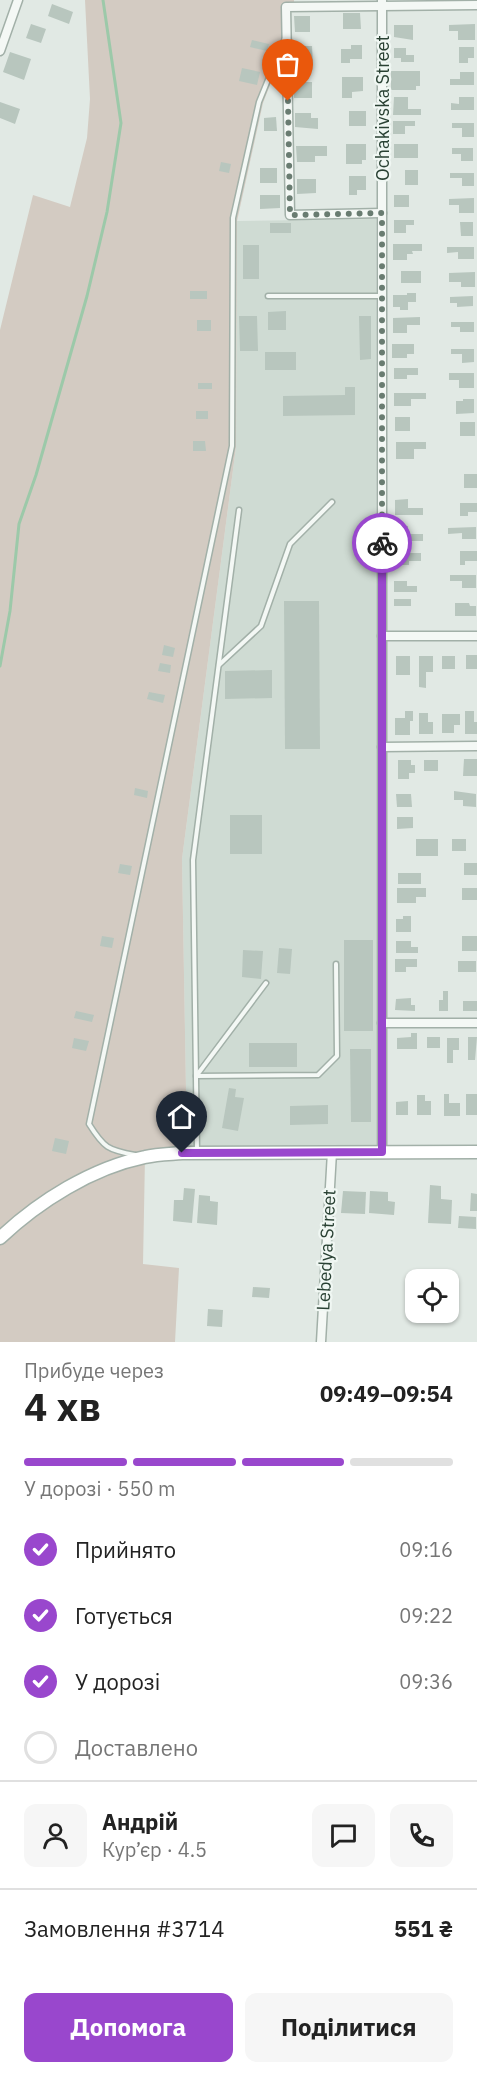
<!DOCTYPE html>
<html lang="uk">
<meta charset="utf-8">
<style>
:root{--surface:#fff;--page:#f6f6f6;--text:#222;--muted:#767676;--line:#e0e0e0;--accent:#9947cd}
body{margin:0;font-family:"IBM Plex Sans",sans-serif;background:var(--page);color:var(--text);height:100vh;display:flex;flex-direction:column;font-size:22px;white-space:nowrap}
*{box-sizing:border-box;margin:0}
p{font-size:20px;color:var(--muted)}
.icon{flex:none;width:33px;height:33px;fill:none;stroke:currentColor;stroke-width:2;stroke-linecap:round;stroke-linejoin:round}
.map{position:relative;height:1342px;overflow:hidden}
.panel{display:flex;flex-direction:column;background:var(--surface);flex:1}
.panel>*{flex:none}
.controls{position:absolute;left:405px;top:1269px;display:grid;gap:12px}
.controls a{display:grid;place-items:center;width:54px;height:54px;border-radius:12px;background:var(--surface);box-shadow:0 2px 4px #0004;font-size:30px}
.pin{position:absolute;display:grid;place-items:center;width:51px;height:51px;color:#fff;margin:-62px -26px;border-radius:50% 50% 50% 0;rotate:-45deg;box-shadow:0 0 6px #0007}
.pin .icon{rotate:45deg}
.courier{position:absolute;display:grid;place-items:center;width:60px;height:60px;margin:-30px;border:4px solid #9947cd;border-radius:50%;background:#fff;color:#222;box-shadow:0 2px 8px #0007}
.headline em{font-style:normal;font-weight:700}
.headline div{display:flex;flex-direction:column-reverse}
.headline{display:flex;align-items:center;justify-content:space-between;height:102px;padding:0 24px}
h1{font-size:39px;font-weight:700;line-height:45px}
.bar{display:grid;grid-template-columns:repeat(4,1fr);gap:9px 6px;align-content:center;height:72px;padding:0 24px}
.bar i{height:8px;border-radius:4px;background:var(--line)}
.bar .selected{background:var(--accent)}
.bar p{grid-column:span 4}
.line{display:flex;align-items:center;gap:15px;padding:0 24px;border-top:2px solid var(--line)}
.line div{flex:1}
.round{display:grid;place-items:center;flex:none;width:63px;height:63px;border-radius:12px;background:var(--page)}
ol{padding:0 24px;list-style:none}
li{display:flex;align-items:center;gap:18px;height:66px}
li p{margin-inline-start:auto}
li .icon{padding:6px;border-radius:50%;background:var(--accent);color:#fff;stroke-width:4}
li:last-child{color:var(--muted)}
li i{width:33px;height:33px;border:3px solid var(--line);border-radius:50%}
.primary-button{display:flex;gap:12px;margin-top:auto;padding:12px 24px}
.primary-button a{flex:1;height:69px;border-radius:12px;background:var(--accent);color:#fff;font-size:24px;font-weight:700;line-height:69px;text-align:center}
.primary-button a+a{background:var(--page);color:var(--text)}
.map>svg:first-child{display:block}
.built{fill:#cfdbd3}
.green{fill:#d3cbc2}
.lines{fill:none;stroke-linecap:round;stroke-linejoin:round}
.stream{stroke:#9cc9a9;stroke-width:3}
.building{fill:#b8c6be}
.lane-casing{stroke:#a2b0a8;stroke-width:7}
.street-casing{stroke:#a2b0a8;stroke-width:11}
.secondary-casing{stroke:#a2b0a8;stroke-width:15}
.lane{stroke:#f4f8f5;stroke-width:4}
.street{stroke:#f4f8f5;stroke-width:8}
.secondary{stroke:#fff;stroke-width:12}
.done{stroke:#697c71;stroke-width:6;stroke-dasharray:0 10.8}
.route{stroke:#9947cd;stroke-width:8}
.labels{text-anchor:middle;dominant-baseline:central;stroke-width:4.5;stroke-linejoin:round;paint-order:stroke}
.street-label{font-size:18px;fill:#294133;stroke:#f0f7f3}
</style>
<div class="map">
<svg width="477" height="1342" viewBox="0 0 477 1342">
<rect width="100%" height="100%" fill="#e1e9e4"/>
<path class="built" d="M376,219V1147H187L182,859L236,447L237,221Z"/>
<path class="green" d="M85,0H294V4H285L284,49L263,103L237,221L236,447L182,859L187,1147L146,1153L145,1157L143,1264L179,1268L175,1342H0V330L33,195L70,207L87,138L90,99Z"/>
<g class="lines">
<path class="stream" d="M0,666L10,611L19,524L36,475L87,296L107,212L121,123L103,0"/>
</g>
<g class="building">
<path d="M52,4L73,12L69,24L48,16Z"/>
<path d="M343,13H360L361,29H343Z"/>
<path d="M294,16H310V32H295Z"/>
<path d="M31,24L46,29L41,43L26,38Z"/>
<path d="M475,24V40H458V31H449V25Z"/>
<path d="M394,25H413V40L394,37Z"/>
<path d="M252,40L269,44L267,51L250,47Z"/>
<path d="M351,45H362V59H350V63H341V49H351Z"/>
<path d="M293,46H312L313,65L294,66Z"/>
<path d="M459,47H474V58H468V63H459Z"/>
<path d="M394,48H406V55H414V62H401V58H394Z"/>
<path d="M10,52L31,59L24,80L3,72Z"/>
<path d="M242,68L260,72L257,85L239,81Z"/>
<path d="M391,71H420V86H416V90H391Z"/>
<path d="M460,72H474V85H450V79H460Z"/>
<path d="M342,77H363V91L352,92V98H342Z"/>
<path d="M294,79H305V82H312V98H294Z"/>
<path d="M394,97H408V109H421V115H393Z"/>
<path d="M459,97H474V110H451V103L459,104Z"/>
<path d="M0,102L20,109L15,124L0,118Z"/>
<rect x="349" y="111" width="17" height="15"/>
<path d="M295,113H311V118H318V129L295,127Z"/>
<path d="M276,117L277,131H264V118Z"/>
<path d="M393,121H415V126H405V134H393Z"/>
<path d="M452,123H474V137H462V128H452Z"/>
<path d="M346,144H366V160H362V164H346Z"/>
<rect x="394" y="144" width="24" height="14"/>
<path d="M296,146H327V156H315V162H297Z"/>
<path d="M452,148H473V161H461V154H452Z"/>
<path d="M221,162L231,164L229,173L219,171Z"/>
<rect x="260" y="168" width="17" height="15"/>
<rect x="405" y="170" width="13" height="15"/>
<path d="M450,173H474V186H462V178H450Z"/>
<path d="M349,176H366V190H357V195H349Z"/>
<path d="M297,179H316V193L297,194Z"/>
<path d="M260,195H280V208L260,209Z"/>
<rect x="394" y="195" width="15" height="12"/>
<path d="M474,198V213H459V205H449V199Z"/>
<path d="M394,220H414V225H406V233H394Z"/>
<path d="M460,222H473V236H461Z"/>
<rect x="270" y="223" width="21" height="10"/>
<path d="M393,244H422V251H412L413,254H407V260H393Z"/>
<rect x="243" y="245" width="16" height="34"/>
<path d="M447,247H474V259H458V252L447,253Z"/>
<rect x="401" y="271" width="20" height="12"/>
<path d="M475,272V287H461V282H449V273Z"/>
<rect x="190" y="291" width="17" height="8"/>
<path d="M407,293H416V302H408V310H400V307H393V295H407Z"/>
<path d="M473,296V306L457,307V303H450V297Z"/>
<path d="M286,311V330H268V312Z"/>
<path d="M239,316H257L258,351H240Z"/>
<path d="M359,316H371V359L360,360Z"/>
<path d="M420,317V325H407V333H393V318Z"/>
<rect x="197" y="320" width="14" height="11"/>
<path d="M451,322H474V332H460V327H451Z"/>
<path d="M392,344H414V354H407V358H392Z"/>
<path d="M451,349H474V362L462,363V354H451Z"/>
<rect x="265" y="352" width="31" height="18"/>
<path d="M394,368H418V375H407V379H394Z"/>
<path d="M449,373H474V388H459V380H449Z"/>
<rect x="198" y="383" width="14" height="6"/>
<path d="M345,387H355V415L283,416V396L345,395Z"/>
<path d="M394,393H426V399H411V406H394Z"/>
<path d="M463,399H474V413L456,414V401H463Z"/>
<rect x="196" y="411" width="12" height="8"/>
<rect x="395" y="417" width="15" height="14"/>
<rect x="460" y="422" width="15" height="14"/>
<path d="M193,441H205L206,451H193Z"/>
<path d="M396,442H426V449H414V459H396Z"/>
<rect x="464" y="474" width="13" height="14"/>
<path d="M408,499V508H423V515H395V500Z"/>
<path d="M460,503H477V512H468V516H460Z"/>
<path d="M408,526V534H423V541H394V527Z"/>
<path d="M476,527V539H462V533L448,534V528Z"/>
<path d="M460,551H477V561H465V565H460Z"/>
<path d="M395,553H421V561H409V565H395Z"/>
<path d="M450,575H476V588H462V581H450Z"/>
<path d="M394,581H407V586H417V592H394Z"/>
<rect x="394" y="599" width="17" height="7"/>
<path d="M284,601H319L320,749H285Z"/>
<path d="M455,603H469L470,606H476V616H455Z"/>
<path d="M164,645L175,648L173,657L162,655Z"/>
<rect x="466" y="655" width="11" height="14"/>
<rect x="396" y="656" width="14" height="19"/>
<path d="M419,656H433V672H426V688L419,687Z"/>
<rect x="442" y="656" width="13" height="13"/>
<path d="M160,663L171,665L170,673L158,671Z"/>
<path d="M272,670V698L225,699V671Z"/>
<path d="M149,692L165,695L163,703L147,699Z"/>
<path d="M405,711H413V721H410V735H395V718H405Z"/>
<path d="M465,711H474V722H477V734H465Z"/>
<path d="M419,713H428V722H433V734H419Z"/>
<path d="M442,714H460V725H454V733H442Z"/>
<path d="M464,759H477V776H463Z"/>
<path d="M398,760H411V765H415V773H409V779H398Z"/>
<rect x="424" y="760" width="14" height="11"/>
<path d="M135,788L148,791L147,798L134,795Z"/>
<path d="M454,791L476,794V807L463,806V800H454Z"/>
<path d="M396,794H411L412,807H397Z"/>
<rect x="230" y="815" width="32" height="39"/>
<path d="M397,817H413V828L397,829Z"/>
<rect x="416" y="839" width="22" height="17"/>
<rect x="452" y="839" width="14" height="12"/>
<rect x="464" y="863" width="13" height="12"/>
<path d="M120,864L132,866L130,875L118,873Z"/>
<rect x="398" y="873" width="23" height="11"/>
<path d="M397,888H426V897H416V903H397Z"/>
<rect x="462" y="888" width="15" height="12"/>
<path d="M403,916H411V932H396V919H403Z"/>
<path d="M102,936L114,938L112,948L100,946Z"/>
<rect x="462" y="936" width="15" height="15"/>
<rect x="344" y="940" width="29" height="91"/>
<path d="M396,941H411V947H418V953H396Z"/>
<path d="M279,948L292,949L290,974L277,973Z"/>
<path d="M243,950L263,951L261,979L242,977Z"/>
<path d="M395,959H417V967H406V972H395Z"/>
<rect x="458" y="961" width="18" height="11"/>
<path d="M443,991H448V1011H439V1000H443Z"/>
<path d="M411,998V1005H415V1011L395,1010L396,999Z"/>
<rect x="463" y="1001" width="14" height="10"/>
<path d="M76,1011L94,1015L92,1022L74,1018Z"/>
<path d="M411,1033H417V1049H397V1038L411,1037Z"/>
<rect x="427" y="1037" width="13" height="11"/>
<path d="M468,1037H477L475,1060H468Z"/>
<path d="M74,1038L89,1041L86,1051L72,1048Z"/>
<path d="M447,1038H459V1050H453V1063H447Z"/>
<rect x="249" y="1043" width="48" height="24"/>
<path d="M350,1049H371V1122H351Z"/>
<path d="M229,1088L236,1089L235,1097L244,1098L238,1131L222,1128Z"/>
<path d="M444,1094H449V1103H460V1116H444Z"/>
<rect x="466" y="1094" width="11" height="21"/>
<path d="M417,1095H425V1101H431V1115H417Z"/>
<path d="M408,1101V1115H396V1102Z"/>
<path d="M328,1105V1124L290,1125V1106Z"/>
<path d="M55,1138L69,1141L66,1154L52,1151Z"/>
<path d="M430,1185L441,1186V1199L452,1200L451,1224L428,1223Z"/>
<path d="M184,1188L195,1189L192,1223L173,1221L174,1200H183Z"/>
<path d="M343,1191L366,1192L365,1214L341,1213Z"/>
<path d="M370,1191L388,1192V1201L395,1202L394,1215L369,1213Z"/>
<path d="M471,1193L477,1194V1211H470Z"/>
<path d="M199,1195L210,1196V1201L218,1202L217,1225L197,1223Z"/>
<path d="M459,1216L476,1217V1229L458,1228Z"/>
<path d="M253,1287L270,1288L269,1298L252,1297Z"/>
<path d="M208,1309L223,1310L222,1327L207,1326Z"/>
</g>
<g class="lines">
<defs>
<g id="lane">
<path d="M268,296H381"/>
<path d="M219,665L261,626L290,544L332,502"/>
<path d="M197,1075L266,983"/>
<path d="M196,1076L318,1075L337,1056L336,964"/>
<path d="M197,1151L193,860L239,510"/>
<path d="M135,1155C108,1150 104,1148 89,1124L232,446L233,218L259,102L285,38"/>
</g>
<g id="street">
<path d="M0,51L18,0"/>
<path d="M382,213L290,215L286,7L477,5"/>
<path d="M382,636H477"/>
<path d="M382,747L477,746"/>
<path d="M382,1023H477"/>
<path d="M382,1152V0"/>
<path d="M321,1342L332,1152"/>
</g>
<path id="secondary" d="M0,1238C39,1201 92,1168 145,1157C157,1154 170,1154 182,1153L477,1152"/>
</defs>
<use href="#lane" class="lane-casing"/>
<use href="#street" class="street-casing"/>
<use href="#secondary" class="secondary-casing"/>
<use href="#lane" class="lane"/>
<use href="#street" class="street"/>
<use href="#secondary" class="secondary"/>
</g>
<g class="lines">
<path class="done" d="M288,101L290,215L382,213V543"/>
<path class="route" d="M182,1153L382,1152V543"/>
</g>
<g class="labels">
<g class="street-label">
<text transform="translate(382 108) rotate(-90)">Ochakivska Street</text>
<text transform="translate(326 1250) rotate(-87)">Lebedya Street</text>
</g>
</g>
</svg>
<div class="controls">
<a><svg class="icon" aria-label="locate" viewBox="0 0 24 24"><circle cx="12" cy="12" r="6"/><path d="M12 2v4M12 18v4M2 12h4M18 12h4"/></svg></a>
</div>
<div class="pin" style="left:288px;top:101px;background:#ea580c"><svg class="icon" aria-label="bag" viewBox="0 0 24 24"><path d="M5 8h14l-1 12H6zM9 8a3 3 0 0 1 6 0"/></svg></div>
<div class="pin" style="left:182px;top:1153px;background:#1f2937"><svg class="icon" aria-label="home" viewBox="0 0 24 24"><path d="M3 11l9-7 9 7M6 9v11h12V9"/></svg></div>
<div class="courier" style="left:382px;top:543px"><svg class="icon" aria-label="bike" viewBox="0 0 24 24"><circle cx="6" cy="16" r="4"/><circle cx="18" cy="16" r="4"/><path d="M6 16l4-8h5l3 8M10 8l3 8H6M13 5h3"/></svg></div>
</div>
<section class="panel">
<div class="headline"><div><h1>4 хв</h1><p>Прибуде через</p></div><em>09:49–09:54</em></div>
<div class="bar"><i class="selected"></i><i class="selected"></i><i class="selected"></i><i></i><p>У дорозі · 550 m</p></div>
<ol>
<li><svg class="icon" aria-label="check" viewBox="0 0 24 24"><path d="M5 12l5 5 9-10"/></svg>Прийнято<p>09:16</p></li>
<li><svg class="icon" aria-label="check" viewBox="0 0 24 24"><path d="M5 12l5 5 9-10"/></svg>Готується<p>09:22</p></li>
<li><svg class="icon" aria-label="check" viewBox="0 0 24 24"><path d="M5 12l5 5 9-10"/></svg>У дорозі<p>09:36</p></li>
<li><i></i>Доставлено</li>
</ol>
<div class="line" style="height:108px"><a class="round"><svg class="icon" aria-label="person" viewBox="0 0 24 24"><circle cx="12" cy="8" r="4"/><path d="M4 21q1-7 8-7t8 7"/></svg></a><div><b>Андрій</b><p>Кур’єр · 4.5</p></div><a class="round"><svg class="icon" aria-label="chat" viewBox="0 0 24 24"><path d="M4 5h16v11H9l-5 4z"/></svg></a><a class="round"><svg class="icon" aria-label="phone" viewBox="0 0 24 24"><path d="M5 4h4l2 5-3 2q2 4 5 5l2-3 5 2v4C11 20 4 13 5 4z"/></svg></a></div>
<div class="line" style="height:78px"><div>Замовлення #3714</div><b>551 ₴</b></div>
<div class="primary-button"><a>Допомога</a><a>Поділитися</a></div>
</section>
